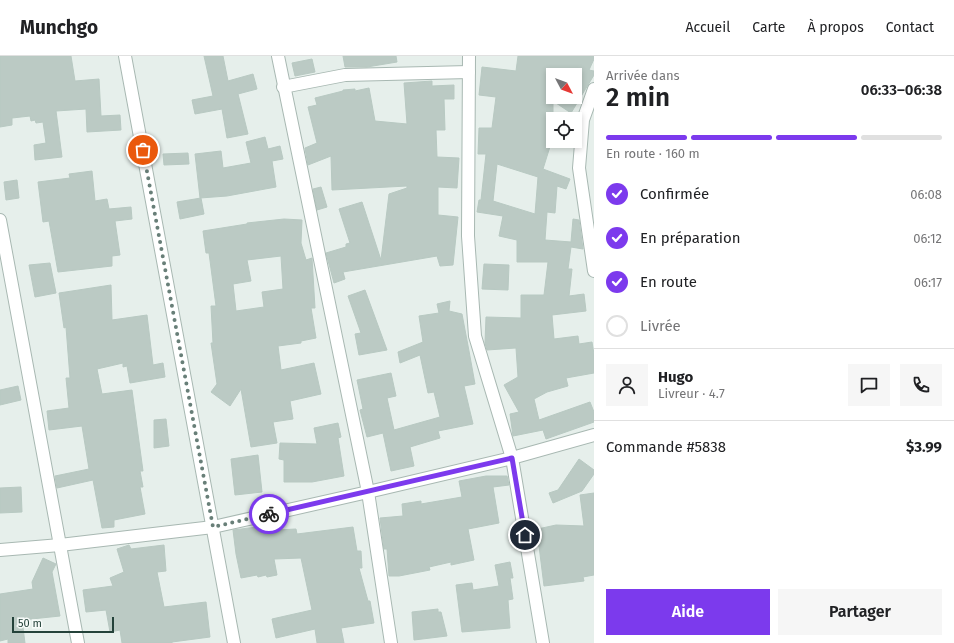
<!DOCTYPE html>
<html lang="fr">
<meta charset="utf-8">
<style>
:root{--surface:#fff;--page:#f6f6f6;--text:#202124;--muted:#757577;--line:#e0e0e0;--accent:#7c3aed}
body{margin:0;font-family:"Fira Sans",sans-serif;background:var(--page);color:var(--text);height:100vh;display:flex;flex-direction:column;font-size:15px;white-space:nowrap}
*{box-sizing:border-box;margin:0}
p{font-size:13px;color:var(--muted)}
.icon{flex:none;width:22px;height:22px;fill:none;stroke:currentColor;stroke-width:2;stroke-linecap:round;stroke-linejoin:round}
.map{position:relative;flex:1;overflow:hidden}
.panel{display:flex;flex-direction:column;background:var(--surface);width:360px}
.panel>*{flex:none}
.needle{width:26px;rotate:131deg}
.controls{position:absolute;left:546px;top:12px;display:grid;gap:8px}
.controls a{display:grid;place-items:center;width:36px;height:36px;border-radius:0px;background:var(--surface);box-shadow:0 2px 6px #0003;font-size:20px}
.scale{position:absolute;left:12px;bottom:10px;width:102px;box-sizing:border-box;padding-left:4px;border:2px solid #24423a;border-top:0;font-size:11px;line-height:14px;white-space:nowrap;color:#24423a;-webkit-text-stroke:3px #f7fbf9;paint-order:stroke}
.pin{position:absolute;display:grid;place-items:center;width:34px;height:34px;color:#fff;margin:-17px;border:2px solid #fff;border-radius:50%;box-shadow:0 1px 4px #0007}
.courier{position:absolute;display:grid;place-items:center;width:40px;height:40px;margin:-20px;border:3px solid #7c3aed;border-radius:50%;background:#fff;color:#222;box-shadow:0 1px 5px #0007}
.head em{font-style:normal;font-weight:600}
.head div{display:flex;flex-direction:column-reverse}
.head{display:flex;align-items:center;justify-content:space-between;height:68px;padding:0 12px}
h1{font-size:26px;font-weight:600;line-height:30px}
.bar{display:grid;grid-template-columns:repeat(4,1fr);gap:6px 4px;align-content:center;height:48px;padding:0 12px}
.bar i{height:5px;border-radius:3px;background:var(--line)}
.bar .active{background:var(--accent)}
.bar p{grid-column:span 4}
.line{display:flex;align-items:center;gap:10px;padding:0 12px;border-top:1px solid var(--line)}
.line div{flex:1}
.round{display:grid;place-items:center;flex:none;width:42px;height:42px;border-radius:0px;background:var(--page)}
ol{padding:0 12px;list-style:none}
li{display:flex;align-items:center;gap:12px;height:44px}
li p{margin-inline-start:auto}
li .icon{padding:4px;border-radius:50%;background:var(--accent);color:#fff;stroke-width:4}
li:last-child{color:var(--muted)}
li i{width:22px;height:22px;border:2px solid var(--line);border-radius:50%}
.button{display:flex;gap:8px;margin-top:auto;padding:8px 12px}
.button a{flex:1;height:46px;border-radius:0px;background:var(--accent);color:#fff;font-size:16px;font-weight:600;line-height:46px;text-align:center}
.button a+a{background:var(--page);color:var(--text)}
header{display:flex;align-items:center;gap:24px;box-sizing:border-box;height:56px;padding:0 20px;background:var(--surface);border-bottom:1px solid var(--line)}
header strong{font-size:19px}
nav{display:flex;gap:22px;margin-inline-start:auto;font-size:14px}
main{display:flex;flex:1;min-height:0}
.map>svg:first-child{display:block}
.building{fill:#bbcac4;stroke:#b8c9c2;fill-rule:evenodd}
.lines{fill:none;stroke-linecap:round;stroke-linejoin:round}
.street-casing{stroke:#a8b8b2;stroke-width:14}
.street{stroke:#fff;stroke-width:12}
.done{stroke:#687f78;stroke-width:4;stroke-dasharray:0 7.2}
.route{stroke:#7c3aed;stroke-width:5}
</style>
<header>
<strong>Munchgo</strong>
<nav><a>Accueil</a><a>Carte</a><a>À propos</a><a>Contact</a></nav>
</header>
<main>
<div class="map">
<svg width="594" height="587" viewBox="0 0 594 587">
<rect width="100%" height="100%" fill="#e6efeb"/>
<g class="building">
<path d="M0,0H71L75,25L99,23L101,60L120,59L121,74L87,76L86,53L56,55L62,101L35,104L34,89L46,87L43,66L36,67L35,64L31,65L30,60L12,62V69L0,71Z"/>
<path d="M204,0H223L228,25L253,18L257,33L238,38L248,78L227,82L222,53L195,58L192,44L213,40Z"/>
<path d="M343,0H396L397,6L367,11H345Z"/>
<path d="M518,0H594V3L589,14L594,15V19L571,57L553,45V81L543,113L570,123L566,133L557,130L555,157L547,156L545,184L571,186L573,163L579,164L583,193L571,191L568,213H572L569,240L584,238L586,255L552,259L554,283L578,280L579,288L592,286L594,298V317L566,322L568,330L547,336L534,343L539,364L590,346L594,356V366L546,383L543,374L513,380L510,358L519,356L504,329L518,321L516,292L487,294L485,287L486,261L521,262V239H544L548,206H517V184L499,180L503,160L477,156L479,144H481L486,98H478L479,72H492L496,41L479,39L482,11L516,15ZM553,19H575V41H553ZM497,108L538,121L535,158L493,145Z"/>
<path d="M312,3L315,16L295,20L292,7Z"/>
<path d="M432,25V30L454,29V43H444L445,74H436L437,101L459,102L457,132L438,131V159L458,161L453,209L440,210L437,200L343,216L345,223L334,227L326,197L346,191V188L350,187L339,153L362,146L381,204L389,138L407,132V130L332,134L331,100L308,109L305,92L317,87L308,51L317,49L315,42L343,35V34L355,33V35L369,32L375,65L407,68L404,27Z"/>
<path d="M265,81L268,93L280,90L283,103L272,105L276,131L227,140L200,142L195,98L221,95L223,112L251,107L246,86Z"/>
<path d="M188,97L189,108L164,109L163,98Z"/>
<path d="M92,115L95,145L107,143L109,153L131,151L132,163L115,165L120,199L112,200V210L58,216L49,165L43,166L38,126L70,122L69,118Z"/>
<path d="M17,124L19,142L6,144L4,126Z"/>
<path d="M321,131L327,151L317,154L313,133Z"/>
<path d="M201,142L204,158L180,163L177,146Z"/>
<path d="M284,163L302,164L301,187L306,204L312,202L315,252H311L316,282L301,285V287L278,290L281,314L314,307L321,338L290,345L293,363L273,366L277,387L251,391L241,333L230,350L211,336L217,328L211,287H213L211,250H216L209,197H206L203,175L247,168V167ZM281,200L283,233L262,236L264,251L236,255L233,228L251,225L247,204Z"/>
<path d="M50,207L56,237L35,241L29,209Z"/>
<path d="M484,208L509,209L508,234L482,233Z"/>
<path d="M111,229L112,264L147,259L153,309L163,307L165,321L130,327L127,310L123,311V307L97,313L102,338L132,334L143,415H140L143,431H140L145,458L114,464V471L102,472L93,424L57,432L55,420L89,413L82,370L49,374L47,355L69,352L66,322H70L66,271L64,272L59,237Z"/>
<path d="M365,234L387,294L359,299L355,278L361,277L348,240Z"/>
<path d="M450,245L449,255L462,258L469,295L475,328L464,330L473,368L438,375L440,382L410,391L414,410L391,415L383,377L367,381L360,354L363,353L357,324L391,317L396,340L387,342L394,374L440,361L434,336L428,337L420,299L400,307L398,296L423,286L419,260L439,257L437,248Z"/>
<path d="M18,330L21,344L0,349V334Z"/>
<path d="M166,363L169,390L154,392V364Z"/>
<path d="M338,367L341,381L338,382L344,420L312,426H284V404L279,403L280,387L317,388L314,372Z"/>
<path d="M258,399L262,436L235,439L231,403Z"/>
<path d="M579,403L594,414V418L582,435L553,447L549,437L558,434Z"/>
<path d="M486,420H507L509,429L493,431L499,467L468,473L474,504L451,509V506L429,511L430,514L399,520H389L387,493H384L380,462L403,460L402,448L421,445V448L462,441L459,425Z"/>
<path d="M21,431L22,456L0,457V432Z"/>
<path d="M594,437V519L583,521L584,525L544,530L539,490H535L533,474L556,469L584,470L580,439Z"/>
<path d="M265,470L268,478L276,477V474L296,473L297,478L353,471L357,495H361L362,512H359L368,545H370L374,567L341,572L344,587H317L315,573L276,582L272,563L312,554L301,502L274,503L277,519L267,521L266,519L258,521L257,519L241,522L236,498L233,474Z"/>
<path d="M129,489L131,493L164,489L166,515L157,516L164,551L206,546L210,581L172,586V587H122L120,574L110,576L106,554L86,556L83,534L113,530L110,522L124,516L117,493Z"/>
<path d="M43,502L56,508L52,516L60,560L22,564L25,587H8V583L0,585V538L33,533L32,526Z"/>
<path d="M510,506L513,522H510L513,543L508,544L510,572L462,576L456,529L472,527L473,534L499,530L495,509Z"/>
<path d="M438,553V556H441L447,580L414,584L412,556Z"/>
</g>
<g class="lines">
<defs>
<g id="street">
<path d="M125,0L234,587"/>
<path d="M278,0L368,436L391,587"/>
<path d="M469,0L468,180L475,280L512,402L543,587"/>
<path d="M283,31L345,19L469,16"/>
<path d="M594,33L583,64L579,112L594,215"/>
<path d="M0,164L78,587"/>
<path d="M0,494L60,489L213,471L368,436L512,402L594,379"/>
</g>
</defs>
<use href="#street" class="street-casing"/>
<use href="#street" class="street"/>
</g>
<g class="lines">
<path class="done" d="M143,94L213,471L269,458"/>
<path class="route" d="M269,458L512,402L525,479"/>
</g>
</svg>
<div class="controls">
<a><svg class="needle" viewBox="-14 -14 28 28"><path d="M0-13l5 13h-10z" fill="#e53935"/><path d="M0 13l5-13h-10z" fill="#757577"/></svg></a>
<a><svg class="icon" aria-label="locate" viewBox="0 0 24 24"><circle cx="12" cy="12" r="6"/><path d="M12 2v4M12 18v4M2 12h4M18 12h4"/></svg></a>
</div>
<div class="scale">50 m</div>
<div class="pin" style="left:143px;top:94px;background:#ea580c"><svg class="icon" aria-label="bag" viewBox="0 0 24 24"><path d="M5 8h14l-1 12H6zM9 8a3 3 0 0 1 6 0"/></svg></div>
<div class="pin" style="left:525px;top:479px;background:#1f2937"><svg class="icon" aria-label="home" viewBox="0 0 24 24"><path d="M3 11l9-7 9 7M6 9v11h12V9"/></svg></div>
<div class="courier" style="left:269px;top:458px"><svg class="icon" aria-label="bike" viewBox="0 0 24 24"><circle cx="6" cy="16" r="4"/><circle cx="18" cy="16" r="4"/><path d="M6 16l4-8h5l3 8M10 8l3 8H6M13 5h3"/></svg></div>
</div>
<section class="panel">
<div class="head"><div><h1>2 min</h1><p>Arrivée dans</p></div><em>06:33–06:38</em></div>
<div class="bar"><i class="active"></i><i class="active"></i><i class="active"></i><i></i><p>En route · 160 m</p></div>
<ol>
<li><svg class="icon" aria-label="check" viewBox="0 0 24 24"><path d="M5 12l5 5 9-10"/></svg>Confirmée<p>06:08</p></li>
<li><svg class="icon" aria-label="check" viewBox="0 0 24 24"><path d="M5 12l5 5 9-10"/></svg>En préparation<p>06:12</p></li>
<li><svg class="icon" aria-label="check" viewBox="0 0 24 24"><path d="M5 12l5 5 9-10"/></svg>En route<p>06:17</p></li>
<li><i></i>Livrée</li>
</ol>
<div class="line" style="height:72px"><a class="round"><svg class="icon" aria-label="person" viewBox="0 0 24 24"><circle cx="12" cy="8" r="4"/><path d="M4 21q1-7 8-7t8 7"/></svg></a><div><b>Hugo</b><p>Livreur · 4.7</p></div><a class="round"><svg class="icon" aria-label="chat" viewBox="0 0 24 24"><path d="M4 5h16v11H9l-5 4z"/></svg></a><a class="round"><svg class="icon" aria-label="phone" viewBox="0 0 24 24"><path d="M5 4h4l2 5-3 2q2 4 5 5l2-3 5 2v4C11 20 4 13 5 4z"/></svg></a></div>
<div class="line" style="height:52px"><div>Commande #5838</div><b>$3.99</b></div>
<div class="button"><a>Aide</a><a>Partager</a></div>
</section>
</main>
